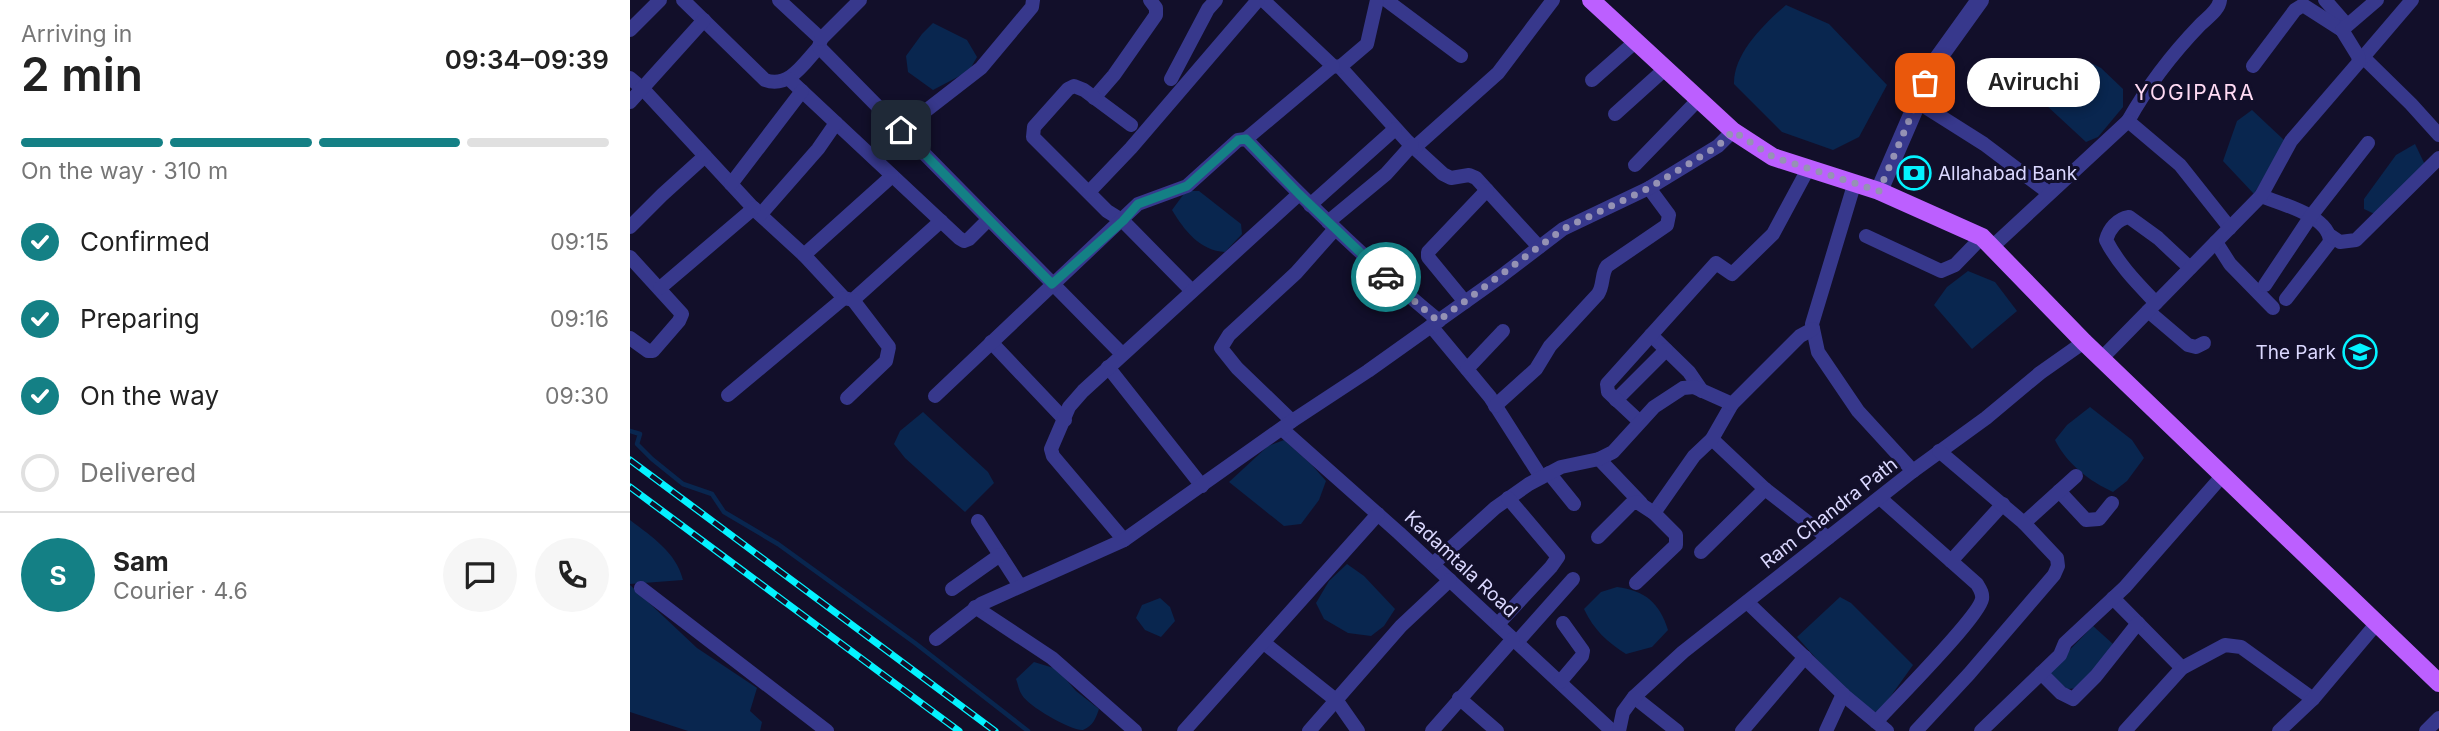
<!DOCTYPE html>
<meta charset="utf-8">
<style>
:root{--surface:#fff;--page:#f6f6f6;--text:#222;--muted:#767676;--line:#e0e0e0;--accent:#148085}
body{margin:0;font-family:Inter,sans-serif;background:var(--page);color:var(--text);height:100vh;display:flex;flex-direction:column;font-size:26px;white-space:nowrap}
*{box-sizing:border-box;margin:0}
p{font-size:23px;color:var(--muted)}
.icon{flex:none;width:38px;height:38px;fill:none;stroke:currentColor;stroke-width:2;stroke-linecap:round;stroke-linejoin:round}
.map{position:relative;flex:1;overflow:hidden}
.drawer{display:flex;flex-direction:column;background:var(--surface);width:630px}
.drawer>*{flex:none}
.pin{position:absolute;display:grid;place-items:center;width:60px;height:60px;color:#fff;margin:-30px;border-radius:14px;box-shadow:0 4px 10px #0006}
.courier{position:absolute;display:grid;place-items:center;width:70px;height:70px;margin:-35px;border:5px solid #148085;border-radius:50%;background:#fff;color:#222;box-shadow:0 2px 9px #0007}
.bubble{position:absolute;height:49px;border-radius:24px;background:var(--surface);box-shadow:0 4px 10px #0003;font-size:23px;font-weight:600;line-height:49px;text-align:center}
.summary em{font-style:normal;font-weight:600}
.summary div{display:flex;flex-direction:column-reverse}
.summary{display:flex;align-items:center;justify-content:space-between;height:119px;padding:0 21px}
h1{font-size:46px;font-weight:600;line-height:52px}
.bar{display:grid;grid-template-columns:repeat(4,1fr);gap:10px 7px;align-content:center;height:84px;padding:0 21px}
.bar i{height:9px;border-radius:5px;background:var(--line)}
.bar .active{background:var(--accent)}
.bar p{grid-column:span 4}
.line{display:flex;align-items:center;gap:18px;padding:0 21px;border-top:2px solid var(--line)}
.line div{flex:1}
.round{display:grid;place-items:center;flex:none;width:74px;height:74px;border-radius:37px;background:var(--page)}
ol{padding:0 21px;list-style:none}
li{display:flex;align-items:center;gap:21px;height:77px}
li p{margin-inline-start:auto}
li .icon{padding:7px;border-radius:50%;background:var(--accent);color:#fff;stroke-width:4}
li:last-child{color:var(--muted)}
li i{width:38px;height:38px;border:4px solid var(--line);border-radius:50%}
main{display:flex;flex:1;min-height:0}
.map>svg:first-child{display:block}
.water{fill:#09264f}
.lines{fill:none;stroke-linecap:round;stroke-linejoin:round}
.stream{stroke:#09264f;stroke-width:4.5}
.minor{stroke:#37388c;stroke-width:14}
.tertiary{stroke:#37388c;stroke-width:18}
.primary{stroke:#bc5fff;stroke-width:18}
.rail-casing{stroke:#04f2ff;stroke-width:7}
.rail{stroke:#120f2a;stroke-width:4.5;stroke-dasharray:13;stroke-linecap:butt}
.done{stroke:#9592b4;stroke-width:7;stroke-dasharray:0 12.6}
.route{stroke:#148085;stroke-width:9}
.labels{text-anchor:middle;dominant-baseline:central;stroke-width:6;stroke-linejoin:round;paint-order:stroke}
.poi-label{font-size:19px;fill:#dbd8ff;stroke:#120f2a;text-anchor:start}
.street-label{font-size:19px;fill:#dbd8ff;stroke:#120f2a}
.neighbourhood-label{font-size:21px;letter-spacing:2px;fill:#ffdaf3;stroke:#120f2a}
</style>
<main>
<section class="drawer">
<div class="summary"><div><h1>2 min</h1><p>Arriving in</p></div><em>09:34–09:39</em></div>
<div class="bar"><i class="active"></i><i class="active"></i><i class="active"></i><i></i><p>On the way · 310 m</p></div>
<ol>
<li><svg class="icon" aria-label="check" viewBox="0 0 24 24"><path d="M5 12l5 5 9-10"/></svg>Confirmed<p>09:15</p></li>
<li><svg class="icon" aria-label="check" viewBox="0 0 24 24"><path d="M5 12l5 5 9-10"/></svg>Preparing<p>09:16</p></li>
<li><svg class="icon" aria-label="check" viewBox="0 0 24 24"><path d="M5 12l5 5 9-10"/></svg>On the way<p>09:30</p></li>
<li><i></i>Delivered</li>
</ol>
<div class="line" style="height:126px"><b class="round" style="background:var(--accent);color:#fff">S</b><div><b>Sam</b><p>Courier · 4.6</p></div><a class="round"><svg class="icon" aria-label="chat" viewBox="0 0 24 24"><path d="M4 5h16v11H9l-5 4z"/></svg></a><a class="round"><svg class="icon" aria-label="phone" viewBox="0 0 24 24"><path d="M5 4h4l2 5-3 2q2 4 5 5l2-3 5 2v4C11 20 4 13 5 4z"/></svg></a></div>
</section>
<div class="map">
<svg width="1809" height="731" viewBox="0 0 1809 731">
<rect width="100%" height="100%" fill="#120f2a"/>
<g class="water">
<path d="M1156,5L1199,24L1257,85L1229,137L1203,150L1152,132L1104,84C1103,54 1134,24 1156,5Z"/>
<path d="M303,23L337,40L347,57L339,71L303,90L278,72L276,56L292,34Z"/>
<path d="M1453,59L1471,68L1493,89V107L1468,137L1456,142L1416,105V90L1434,67Z"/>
<path d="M1622,110L1655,141L1624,194L1593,161L1607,121Z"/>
<path d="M1785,144L1798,171L1753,218L1734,209V199L1766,155Z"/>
<path d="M556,191H569L611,224L612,234L595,252C570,251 554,230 542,210Z"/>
<path d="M1338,271L1365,282L1387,311L1342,349L1304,305L1317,287Z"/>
<path d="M1460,407L1502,440L1514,458L1497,481L1483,492C1459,481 1437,464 1425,440L1437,425Z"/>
<path d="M293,412L358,472L364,483L335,512L275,458L264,444L270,431Z"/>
<path d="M654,440L681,464L696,481L689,500L671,524L654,526L599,482L638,446Z"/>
<path d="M0,520C22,537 46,552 53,580L0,584Z"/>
<path d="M717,564L734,576L765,609L754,626L741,636L718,633L694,619L686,603L699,581Z"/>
<path d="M0,585L67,648L127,688L120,711L132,722L130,731H58L0,712Z"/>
<path d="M987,587C1015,591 1029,602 1038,630L1022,647L996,654C977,642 964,630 954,609L971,592Z"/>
<path d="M1210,597L1221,603L1283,665L1248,714L1216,692L1167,637Z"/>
<path d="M530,598L540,607L545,621L531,637L515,630L506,618L512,605Z"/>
<path d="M1463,626L1483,644L1451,688L1437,689L1417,673Z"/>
<path d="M404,662L427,669L446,691L469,709C466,718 463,726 453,730C441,731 398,706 392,695C389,691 388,684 386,679Z"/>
</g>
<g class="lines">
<path class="stream" d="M0,431L10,434L7,444L22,459L53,484L82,494L94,512L148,544L285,643L398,731"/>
<g class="minor">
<path d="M53,0L135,80C159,89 174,63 189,47"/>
<path d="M149,0L191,39L189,47L492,354"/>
<path d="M633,0L703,66L710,67L777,141L813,174L821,178L839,175L846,178L909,247"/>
<path d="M756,0L831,56"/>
<path d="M1695,0L1717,25"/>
<path d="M0,30L30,0"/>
<path d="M191,39L230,0"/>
<path d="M1733,57L1781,104L1809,135"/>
<path d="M1729,62L1782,0"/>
<path d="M1623,66L1665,10L1673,5L1712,30"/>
<path d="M710,67L737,44L747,0"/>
<path d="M0,78L13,89L126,211L174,255L214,298L223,300L311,221"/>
<path d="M159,79L329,238L334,241L339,239L358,220"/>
<path d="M541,79L578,9L586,0"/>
<path d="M962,80L1005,42"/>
<path d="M464,98L484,75L526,15V8L520,0"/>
<path d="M1286,101L1354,144L1419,193"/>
<path d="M0,102L74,20"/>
<path d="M985,114L1035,69"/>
<path d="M1498,121C1517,87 1543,53 1570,25C1578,17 1589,10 1590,0"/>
<path d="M501,125L454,90L444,86L438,89L404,127L403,137L477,211L493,221L562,291"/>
<path d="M271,130L351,68L402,7L403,0"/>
<path d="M616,139C677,203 740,264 809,321"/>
<path d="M784,148L868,73L923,0"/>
<path d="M1005,165L1068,100"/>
<path d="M101,184L172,91"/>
<path d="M1224,185L1182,324L1188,352L1228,411L1283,471"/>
<path d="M459,192L501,148L628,0"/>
<path d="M1631,196C1651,204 1700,216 1700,242L1656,299"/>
<path d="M680,205L765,129"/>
<path d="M131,214L188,149L206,123"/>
<path d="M698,222L756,174L782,145"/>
<path d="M0,227L32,195L75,156"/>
<path d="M1236,236L1311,271L1325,265L1352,237"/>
<path d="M1701,236L1710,242L1726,240L1809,158"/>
<path d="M1586,242L1600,264L1643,308"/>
<path d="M1362,247L1498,121L1550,165L1600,228"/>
<path d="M174,255L262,176"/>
<path d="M0,257L52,314L49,321L23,351H18L0,338"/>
<path d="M1635,285L1681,216L1738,143"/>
<path d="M30,288L124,208"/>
<path d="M835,302L798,257V252L857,190"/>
<path d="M1526,303C1508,284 1488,264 1476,240C1479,229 1487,219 1499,217L1528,238L1560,268"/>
<path d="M1518,311L1558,345L1566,347L1574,343"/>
<path d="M801,326L860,397L911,477"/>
<path d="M1021,335L1059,372L1072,391"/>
<path d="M361,342L435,420"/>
<path d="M1471,359L1631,196L1661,141L1729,62L1728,56L1712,30L1747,0"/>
<path d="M478,367L572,486"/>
<path d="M837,369L873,331"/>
<path d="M98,395L214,298"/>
<path d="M305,396L508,204L557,186L608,140L616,139L703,66"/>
<path d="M217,398L256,361L259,347L223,300"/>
<path d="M986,400L1036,350"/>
<path d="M865,406L906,369L920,346L968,294C974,285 971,274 977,266L1037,225L1039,215L1019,188"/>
<path d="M662,421L607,368L591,348L599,335L666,273L705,229"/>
<path d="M1009,421L978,392L977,384L1086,263L1102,274L1143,234L1178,169"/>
<path d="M652,429L769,533L982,731"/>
<path d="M1082,439L1135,489L1198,538"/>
<path d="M969,459L1011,503"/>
<path d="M919,473L944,504"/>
<path d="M1429,491L1456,520L1469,519L1482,503"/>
<path d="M1024,513L1064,456L1082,439L1102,404"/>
<path d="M348,521L390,586"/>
<path d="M1394,523L1446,476"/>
<path d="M968,537L1001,504L1007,502L1024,513L1046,535V545L1006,583"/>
<path d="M494,540L423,456L421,449L439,407L453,391L669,194"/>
<path d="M1071,552L1135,489"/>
<path d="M1321,561L1373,504"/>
<path d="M803,564L865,508L899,484L931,467L969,459L983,452L1024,407L1053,388L1064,387L1102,404L1170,336L1183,329"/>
<path d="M11,588L197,731"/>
<path d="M322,589L370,555"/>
<path d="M1483,598L1552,668"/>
<path d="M1117,602L1216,697L1257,731"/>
<path d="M345,607L422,658L505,731"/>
<path d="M868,624L921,567L928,557L878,498"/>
<path d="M306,639L351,604L494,540L662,421L738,371L870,277L933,229L1019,188L1088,146L1103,131"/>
<path d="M887,642L943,579"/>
<path d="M634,643L707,701L728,731"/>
<path d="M1411,673L1431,693L1443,699L1466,676L1508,623"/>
<path d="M930,682L952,656L953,651L933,623"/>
<path d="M1004,697L1047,731"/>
<path d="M829,698L867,731"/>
<path d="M1246,722C1263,703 1349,617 1352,599C1353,593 1350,589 1347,584L1250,498"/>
<path d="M554,731L748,514"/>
<path d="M679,731L771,626L820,580"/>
<path d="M802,731L883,639"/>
<path d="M989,731L993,712L1004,697L1053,652L1283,471L1356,418L1410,373L1454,342"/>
<path d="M1112,731L1175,657"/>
<path d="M1196,731L1213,694"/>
<path d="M1286,731L1339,674L1424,575L1428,566L1427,558L1394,523L1309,451"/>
<path d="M1351,731L1430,655L1435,643L1495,587L1593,475"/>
<path d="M1495,731L1552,668L1595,645L1611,647L1683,699"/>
<path d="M1649,731L1683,699L1747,623"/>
<path d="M1796,731L1809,718"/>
</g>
<path class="tertiary" d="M1249,191L1304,64L1350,0"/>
<path class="primary" d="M961,0L1103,131L1143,157L1249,191L1352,237L1454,342L1809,683"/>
<defs>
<g id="rail">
<path d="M0,460L365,731"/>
<path d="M0,487L329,731"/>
</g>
</defs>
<use href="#rail" class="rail-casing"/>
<use href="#rail" class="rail"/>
</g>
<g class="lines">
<path class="done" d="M756,277L808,321L933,229L1019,188L1088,146L1103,131L1143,157L1249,191L1295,83"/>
<path class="route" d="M271,130L422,284L493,221L508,204L557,186L608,140L616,139L669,194L756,277"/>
</g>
<defs>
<symbol id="bank-ring" viewBox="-11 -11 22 22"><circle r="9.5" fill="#120f2a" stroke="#04f2ff" stroke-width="1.5"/><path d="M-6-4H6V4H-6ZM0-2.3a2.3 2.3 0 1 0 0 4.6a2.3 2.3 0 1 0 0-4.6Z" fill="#04f2ff"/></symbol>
<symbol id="university-ring" viewBox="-11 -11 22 22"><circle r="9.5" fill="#120f2a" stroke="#04f2ff" stroke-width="1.5"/><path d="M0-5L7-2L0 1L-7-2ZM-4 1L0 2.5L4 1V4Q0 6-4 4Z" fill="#04f2ff"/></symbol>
</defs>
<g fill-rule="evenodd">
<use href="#bank-ring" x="1265" y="154" width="38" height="38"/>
<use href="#university-ring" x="1711" y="333" width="38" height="38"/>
</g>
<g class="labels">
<g class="poi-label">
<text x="1308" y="173">Allahabad Bank</text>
<text x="1706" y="352" text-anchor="end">The Park</text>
</g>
<g class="street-label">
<text transform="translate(1199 513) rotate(-38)">Ram Chandra Path</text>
<text transform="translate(831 564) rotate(43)">Kadamtala Road</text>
</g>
<g class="neighbourhood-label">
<text x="1565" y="92">YOGIPARA</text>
</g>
</g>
</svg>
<div class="pin" style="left:1295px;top:83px;background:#ea580c"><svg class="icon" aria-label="bag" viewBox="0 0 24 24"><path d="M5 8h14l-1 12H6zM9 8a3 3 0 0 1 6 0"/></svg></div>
<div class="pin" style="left:271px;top:130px;background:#1f2937"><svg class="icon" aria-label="home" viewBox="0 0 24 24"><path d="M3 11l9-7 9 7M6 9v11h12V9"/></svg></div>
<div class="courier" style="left:756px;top:277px"><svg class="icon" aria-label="car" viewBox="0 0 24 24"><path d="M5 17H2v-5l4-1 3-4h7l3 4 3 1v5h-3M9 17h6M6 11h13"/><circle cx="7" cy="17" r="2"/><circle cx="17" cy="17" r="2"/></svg></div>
<div class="bubble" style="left:1337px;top:58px;width:133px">Aviruchi</div>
</div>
</main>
